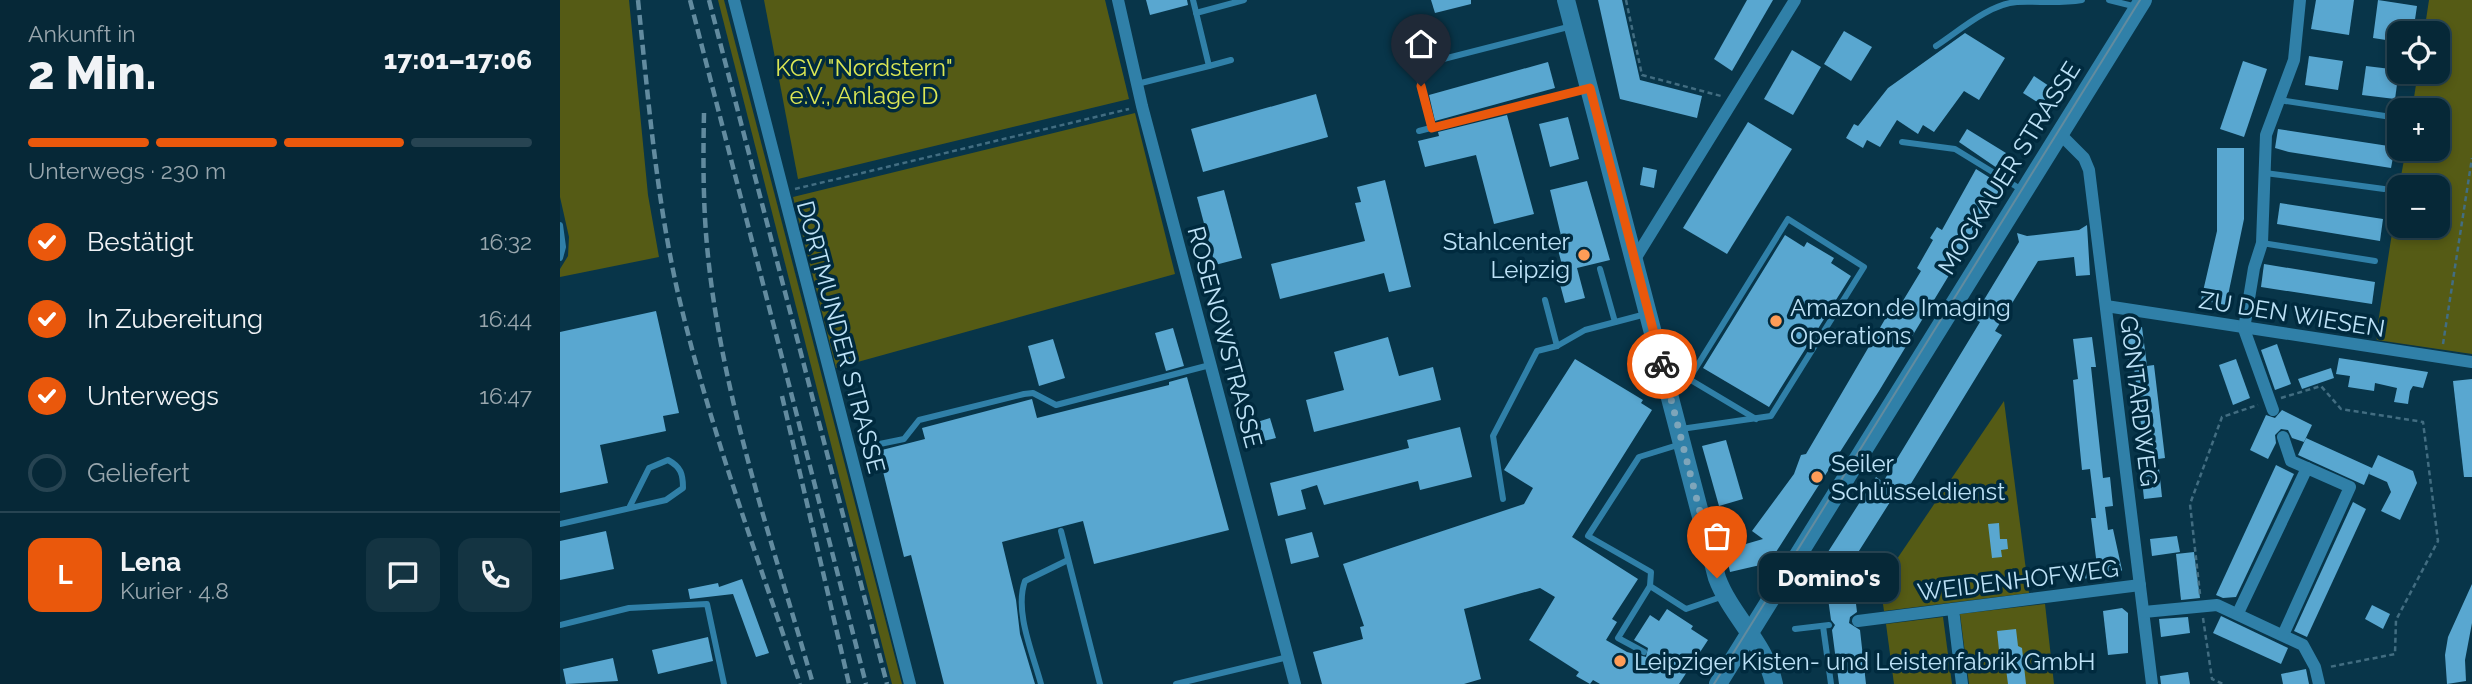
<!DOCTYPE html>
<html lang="de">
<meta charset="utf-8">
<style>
:root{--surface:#062837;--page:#143442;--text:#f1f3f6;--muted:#98a6ad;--line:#274452;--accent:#ea580c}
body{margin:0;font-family:Raleway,sans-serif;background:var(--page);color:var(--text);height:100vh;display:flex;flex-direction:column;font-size:26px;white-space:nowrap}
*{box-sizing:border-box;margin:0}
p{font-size:23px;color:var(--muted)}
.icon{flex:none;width:38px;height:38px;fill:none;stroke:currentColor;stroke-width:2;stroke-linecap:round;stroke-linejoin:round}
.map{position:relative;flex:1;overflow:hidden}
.drawer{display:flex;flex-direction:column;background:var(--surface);width:560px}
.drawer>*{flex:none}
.controls{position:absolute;left:1827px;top:21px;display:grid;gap:14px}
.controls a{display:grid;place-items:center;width:63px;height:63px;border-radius:14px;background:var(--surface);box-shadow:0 4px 10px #0003,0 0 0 2px var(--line);font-size:35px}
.pin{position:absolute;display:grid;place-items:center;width:60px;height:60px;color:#fff;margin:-72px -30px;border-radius:50% 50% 50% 0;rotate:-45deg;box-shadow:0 0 7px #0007}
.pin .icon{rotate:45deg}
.courier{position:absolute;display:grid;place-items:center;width:70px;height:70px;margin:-35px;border:5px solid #ea580c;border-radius:50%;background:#fff;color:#222;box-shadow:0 2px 9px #0007}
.bubble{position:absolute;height:49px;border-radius:14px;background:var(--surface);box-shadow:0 4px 10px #0003,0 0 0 2px var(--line);font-size:23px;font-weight:800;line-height:49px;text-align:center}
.headline em{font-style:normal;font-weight:800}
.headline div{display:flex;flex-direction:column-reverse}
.headline{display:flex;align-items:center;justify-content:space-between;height:119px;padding:0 28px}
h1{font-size:46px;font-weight:800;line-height:52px}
.bar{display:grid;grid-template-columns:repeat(4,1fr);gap:10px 7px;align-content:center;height:84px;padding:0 28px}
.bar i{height:9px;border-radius:5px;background:var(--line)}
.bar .active{background:var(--accent)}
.bar p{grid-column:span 4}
.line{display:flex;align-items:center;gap:18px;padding:0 28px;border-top:2px solid var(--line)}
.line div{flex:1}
.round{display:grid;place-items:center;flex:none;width:74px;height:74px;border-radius:14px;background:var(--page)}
ol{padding:0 28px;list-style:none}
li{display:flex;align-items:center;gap:21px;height:77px}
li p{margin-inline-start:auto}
li .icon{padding:7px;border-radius:50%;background:var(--accent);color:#fff;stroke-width:4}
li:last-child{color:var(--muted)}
li i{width:38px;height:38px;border:4px solid var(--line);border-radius:50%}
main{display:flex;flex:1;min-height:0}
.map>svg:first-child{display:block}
.green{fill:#555b15}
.building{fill:#59a7d0}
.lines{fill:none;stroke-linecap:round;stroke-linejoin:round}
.path{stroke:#426d81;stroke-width:2.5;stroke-dasharray:5 3.5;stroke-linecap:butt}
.service{stroke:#3080a8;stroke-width:6}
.minor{stroke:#3080a8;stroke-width:12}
.secondary{stroke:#3080a8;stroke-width:18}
.tram{stroke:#628b9f;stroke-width:2}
.rail{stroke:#628b9f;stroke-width:4.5;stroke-dasharray:10 5;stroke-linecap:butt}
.done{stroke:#7ea5ba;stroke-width:7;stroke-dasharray:0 12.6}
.route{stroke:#ea580c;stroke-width:9}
.poi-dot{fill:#fe9c57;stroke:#002a3e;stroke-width:2.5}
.labels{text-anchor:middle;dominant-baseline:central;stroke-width:7;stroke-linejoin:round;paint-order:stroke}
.park-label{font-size:24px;fill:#dbe754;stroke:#002a3e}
.street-label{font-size:24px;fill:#bde2f7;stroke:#002a3e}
.poi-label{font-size:24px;fill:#bde2f7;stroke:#002a3e;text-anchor:start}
</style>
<main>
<section class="drawer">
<div class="headline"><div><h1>2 Min.</h1><p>Ankunft in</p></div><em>17:01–17:06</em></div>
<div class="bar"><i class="active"></i><i class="active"></i><i class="active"></i><i></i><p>Unterwegs · 230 m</p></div>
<ol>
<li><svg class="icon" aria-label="check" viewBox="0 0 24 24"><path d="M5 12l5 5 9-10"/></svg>Bestätigt<p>16:32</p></li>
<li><svg class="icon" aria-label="check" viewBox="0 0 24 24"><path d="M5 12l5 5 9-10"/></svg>In Zubereitung<p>16:44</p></li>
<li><svg class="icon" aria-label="check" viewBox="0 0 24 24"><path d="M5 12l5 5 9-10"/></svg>Unterwegs<p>16:47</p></li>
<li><i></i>Geliefert</li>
</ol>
<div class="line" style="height:126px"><b class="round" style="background:var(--accent);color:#fff">L</b><div><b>Lena</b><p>Kurier · 4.8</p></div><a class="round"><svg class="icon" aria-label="chat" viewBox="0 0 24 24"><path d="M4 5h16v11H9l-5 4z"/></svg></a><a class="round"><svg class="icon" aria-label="phone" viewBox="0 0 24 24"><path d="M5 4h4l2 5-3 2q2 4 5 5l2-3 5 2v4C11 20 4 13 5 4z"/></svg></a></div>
</section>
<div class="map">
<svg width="1912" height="684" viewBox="0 0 1912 684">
<rect width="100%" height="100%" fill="#083549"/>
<g class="green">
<path d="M0,0H69L88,195L99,257L0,277V269L8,256L9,237L0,197Z"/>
<path d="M158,0H164L342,684H332Z"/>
<path d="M204,0H545L569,99L238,179Z"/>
<path d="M1869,0H1912V354L1817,340L1816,336L1839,188V226H1878V187H1839L1846,149H1878V110H1852L1858,72H1878V33H1864Z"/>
<path d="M575,113L615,274L276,368L233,197Z"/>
<path d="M1444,401L1469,593L1324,611L1320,584Z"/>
<path d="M1485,604L1494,684H1409L1400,614Z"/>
<path d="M1383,617L1392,684H1334L1326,624Z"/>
</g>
<g class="building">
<path d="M586,0H627L628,5L590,15Z"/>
<path d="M871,0H911V4L875,13Z"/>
<path d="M1038,0H1062L1080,80L1142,96L1137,118L1060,99Z"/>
<path d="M1187,0H1213L1172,71L1154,59Z"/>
<path d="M1756,0H1794L1789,35L1751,29Z"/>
<path d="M1818,0L1857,6L1853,33H1839V42L1813,38Z"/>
<path d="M1284,31L1312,47L1291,81L1264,64Z"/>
<path d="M1405,33L1445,58L1419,100L1404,91L1374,132L1363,125L1358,134L1337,120L1320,147L1307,140L1303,148L1286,138L1294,124L1298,126L1328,88Z"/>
<path d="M1232,50L1261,67L1233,115L1204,99Z"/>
<path d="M1749,56L1783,61L1778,90L1745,85Z"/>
<path d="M1683,61L1707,69L1684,137L1660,129Z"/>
<path d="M988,62L995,88L875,121L869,95Z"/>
<path d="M1806,66L1839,70L1835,99L1802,95Z"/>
<path d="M1474,76L1492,88L1482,105L1463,93Z"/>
<path d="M756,94L768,137L643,172L631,129Z"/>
<path d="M947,115L974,214L934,224L916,155L865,167L858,141L879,136L878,132Z"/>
<path d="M1008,117L1019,159L990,167L979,124Z"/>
<path d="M1188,122L1232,149L1167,254L1123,228Z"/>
<path d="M1407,129L1446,153L1437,168L1399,142Z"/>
<path d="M1718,129L1835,147L1831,168L1729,152L1715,148Z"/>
<path d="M1657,148H1684V219L1666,305L1641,300L1657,231Z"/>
<path d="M1083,167L1097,170L1094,188L1080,185Z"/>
<path d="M1416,169L1443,186L1319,391L1209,563L1170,572L1165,550L1203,539L1192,531L1234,474L1241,455L1246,454L1331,309L1335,310L1341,304L1361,271L1357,268L1373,240L1370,238L1377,227L1382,230Z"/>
<path d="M825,180L851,287L829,292L824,273L720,299L711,264L805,241L795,203L801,202L797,187Z"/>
<path d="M1027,181L1050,260L1017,268L1025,298L1005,303L997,273L1004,272L998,250L1004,248L990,190Z"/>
<path d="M664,190L682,258L655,265L637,197Z"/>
<path d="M1720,203L1823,219L1820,241L1717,224Z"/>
<path d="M1527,225L1530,275L1516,276L1514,257L1478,261L1435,331L1442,335L1344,495L1337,491L1285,573L1295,596L1297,612L1290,617L1289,623L1300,630L1306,684H1279L1272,630L1275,625L1271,620L1267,591L1250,580L1316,477L1323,482L1420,322L1413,318L1459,242L1457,233L1467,236L1519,230Z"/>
<path d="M1225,235L1244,247L1247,242L1274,258L1271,263L1291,276L1209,407L1143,368Z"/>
<path d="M1704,264L1815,282L1812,304L1701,287Z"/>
<path d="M96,311L119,413L103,416L106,431L40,445L48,483L0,493V332Z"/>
<path d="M1582,327L1587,366L1594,365L1605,458L1598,459L1602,497L1584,499L1581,470L1587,469L1584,449L1573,359L1568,360L1564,329Z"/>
<path d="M613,328L624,366L606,371L595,333Z"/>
<path d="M828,337L839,376L873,367L881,400L754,432L746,400L784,390L774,352Z"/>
<path d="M1532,337L1536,367H1531L1543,478L1550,477L1553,506L1545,507L1548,530L1553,529L1562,570L1558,575L1520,579L1519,568L1537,566L1531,518H1536L1530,469L1522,470L1513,380L1518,379L1513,339Z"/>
<path d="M493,339L505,378L479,386L468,346Z"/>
<path d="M1717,344L1731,384L1715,390L1701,350Z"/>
<path d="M1779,358L1805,362L1868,372L1863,388L1853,386L1850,391L1848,404L1834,402L1837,388L1815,383L1814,391L1788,387L1790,376L1776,374Z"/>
<path d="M1015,359L1083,400L1081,403L1092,410L1012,537L1078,579L1052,619L1057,622L1046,640L1067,652L1086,657L1088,648L1074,640L1090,615L1099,621L1107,609L1133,626L1131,629L1148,640L1119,684H1040L1033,680L1030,684L1016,676L1019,672L969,640L995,597L980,588L904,609L921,679L904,684H762L753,652L803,639L800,627L804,626L783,564L964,504L973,488L944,470Z"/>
<path d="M1676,359L1690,398L1673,405L1659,365Z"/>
<path d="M1771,368L1774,378L1742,389L1738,379Z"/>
<path d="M627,377L669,530L534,564L523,521L442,542L456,600L460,634L475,684H384L351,555L344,557L318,451L365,439L362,428L472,399L477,418L609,385V382Z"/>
<path d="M1912,379V477H1904L1893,381Z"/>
<path d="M1722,410L1752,425L1744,442L1732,438L1728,430L1721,429L1715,435L1716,443L1708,459L1690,450L1706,415L1715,418Z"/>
<path d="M710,418L716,438L699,442L694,423Z"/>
<path d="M900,427L912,477L860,490L858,481L764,505L757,485L741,490L746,509L718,516L710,483L849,448L847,440Z"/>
<path d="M1746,438L1812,468L1818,455L1853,471L1857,483L1840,520L1821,511L1831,492L1827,482L1809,474L1810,471L1804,485L1738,455Z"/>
<path d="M1166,440L1183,499L1159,506L1142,446Z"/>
<path d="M1716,465L1734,474L1676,597L1663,598L1656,595Z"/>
<path d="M1793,502L1806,509L1747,637L1734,631Z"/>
<path d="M1439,523L1440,539H1447L1448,549L1441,550L1442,557L1432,558L1428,524Z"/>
<path d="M46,531L54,569L0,580V541Z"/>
<path d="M752,532L759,557L731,564L725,539Z"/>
<path d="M1617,536L1620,552L1592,556L1590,539Z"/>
<path d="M1634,552L1640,598L1621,600L1616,554Z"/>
<path d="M182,579L209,653L196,657L173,594L130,599L128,589L158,583L159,587Z"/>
<path d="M1912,584V623L1905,660L1906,681L1887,684L1885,655L1888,637Z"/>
<path d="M1812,605L1830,614L1823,629L1805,619Z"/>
<path d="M1562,608L1568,613V653L1548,655L1543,611Z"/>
<path d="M1661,616L1728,648L1721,664L1653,633Z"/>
<path d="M1628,617L1630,633L1601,637L1599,619Z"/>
<path d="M1456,629L1458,646L1462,648L1466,684H1448L1446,669H1441L1437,631Z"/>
<path d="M148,637L153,661L98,674L92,650Z"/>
<path d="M53,658L58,681L6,684L3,669Z"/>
<path d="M1746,669L1749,684H1723L1721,674Z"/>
<path d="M1628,672L1630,684H1601L1600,676Z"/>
</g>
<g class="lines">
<g class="path">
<path d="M1066,0L1082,75L1161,96"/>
<path d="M235,189L569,109"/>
<path d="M1883,344L1912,158"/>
<path d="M1721,398L1761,386L1781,409L1863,422L1878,541L1836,620L1835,654L1769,667"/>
<path d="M1640,594L1630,504L1662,417L1698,405"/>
<path d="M1643,618L1652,679L1663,684"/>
</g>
<g class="service">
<path d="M1549,0L1577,7"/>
<path d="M636,13L684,0"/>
<path d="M1376,46C1399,31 1429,4 1457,2C1480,1 1498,4 1522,0"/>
<path d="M649,66L671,60"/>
<path d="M577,84L649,66L633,0"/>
<path d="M1719,100L1838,118"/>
<path d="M871,128L856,66L1012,26"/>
<path d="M859,131L1028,88"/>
<path d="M1342,142L1395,149L1462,190"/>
<path d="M1705,173L1824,189"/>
<path d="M0,225L3,247L0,258"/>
<path d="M1702,243L1815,261"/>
<path d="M1040,269L1055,322"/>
<path d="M985,300L997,346"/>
<path d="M1129,379L1196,419"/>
<path d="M1111,391L1129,379L1228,219L1304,267L1211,416L1121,429"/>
<path d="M305,447L344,439L359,420L464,394L473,393L496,405L650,365"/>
<path d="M943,499L933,436L977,351L997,346L1025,330L1086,314"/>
<path d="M0,524L106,500L123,488C123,474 121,467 108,460L89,468L69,508"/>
<path d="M501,531L540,684"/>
<path d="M1090,586L1091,572L1028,536L1079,457L1121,444"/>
<path d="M0,625L69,608L147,604L164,684"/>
<path d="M1263,626L1271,684"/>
<path d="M1235,629L1269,625"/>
<path d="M1084,652L1058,638L1090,586L1126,609L1164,596"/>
<path d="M481,684C473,654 454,611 465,581L508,560"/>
<path d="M616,684L728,657"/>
</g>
<g class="minor">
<path d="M174,0L350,684"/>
<path d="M558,0L582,106L735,684"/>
<path d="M1500,134L1524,158L1529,170L1592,684"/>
<path d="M1075,259L1235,0"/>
<path d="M1546,306L1912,362"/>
<path d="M1713,410L1684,329L1694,268L1702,243L1706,135L1734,60L1740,0"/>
<path d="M1723,437L1731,461L1747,468"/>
<path d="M1393,609L1402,684"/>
<path d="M1584,612L1657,605L1743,645L1755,667L1759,684"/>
<path d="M1678,613L1747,468L1790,487L1723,635"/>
<path d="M1298,621L1580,585"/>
</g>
<g class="secondary">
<path d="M1006,0L1157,578C1171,616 1206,644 1214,684"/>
<path d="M1158,684L1583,0"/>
</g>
<path class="tram" d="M1154,684L1580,0"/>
<g class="rail">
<path d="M78,0C88,97 96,194 117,289C148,423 196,553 240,684"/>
<path d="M130,0L306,684"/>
<path d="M149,0L327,684"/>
<path d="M144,113C143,161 143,209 148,256C163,402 213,544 253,684"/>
<path d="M222,396L289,684"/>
</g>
</g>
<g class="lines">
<path class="done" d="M1102,364L1157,578"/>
<path class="route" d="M861,86L872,128L1030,88L1102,364"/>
</g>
<g class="poi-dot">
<circle cx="1024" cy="255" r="7"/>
<circle cx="1216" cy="321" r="7"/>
<circle cx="1257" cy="477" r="7"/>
<circle cx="1060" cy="661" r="7"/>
</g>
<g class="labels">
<g class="park-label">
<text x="304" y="67">KGV "Nordstern"<tspan x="304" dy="28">e.V., Anlage D</tspan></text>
</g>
<g class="street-label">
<text transform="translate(1449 168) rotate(-58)">MOCKAUER STRASSE</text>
<text transform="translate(1732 314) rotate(9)">ZU DEN WIESEN</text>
<text transform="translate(281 337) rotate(75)">DORTMUNDER STRASSE</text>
<text transform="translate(665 337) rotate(75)">ROSENOWSTRASSE</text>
<text transform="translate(1579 401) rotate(83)">GONTARDWEG</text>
<text transform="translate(1458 580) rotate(-7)">WEIDENHOFWEG</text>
</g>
<g class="poi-label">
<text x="1010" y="241" text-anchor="end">Stahlcenter<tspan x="1010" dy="28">Leipzig</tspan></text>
<text x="1230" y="307">Amazon.de Imaging<tspan x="1230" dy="28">Operations</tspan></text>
<text x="1271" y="463">Seiler<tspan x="1271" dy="28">Schlüsseldienst</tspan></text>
<text x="1074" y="661">Leipziger Kisten- und Leistenfabrik GmbH</text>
</g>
</g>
</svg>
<div class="controls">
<a><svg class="icon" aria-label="locate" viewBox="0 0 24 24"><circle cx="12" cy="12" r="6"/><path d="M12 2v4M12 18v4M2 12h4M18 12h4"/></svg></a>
<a>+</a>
<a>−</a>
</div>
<div class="pin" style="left:1157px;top:578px;background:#ea580c"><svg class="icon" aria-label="bag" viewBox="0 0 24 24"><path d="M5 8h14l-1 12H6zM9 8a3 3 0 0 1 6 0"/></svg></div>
<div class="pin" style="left:861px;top:86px;background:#1f2937"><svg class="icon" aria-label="home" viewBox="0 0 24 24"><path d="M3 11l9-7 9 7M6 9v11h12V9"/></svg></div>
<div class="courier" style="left:1102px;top:364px"><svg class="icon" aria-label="bike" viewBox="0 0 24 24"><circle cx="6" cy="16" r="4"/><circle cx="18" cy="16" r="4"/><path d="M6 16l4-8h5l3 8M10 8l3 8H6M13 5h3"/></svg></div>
<div class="bubble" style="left:1199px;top:553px;width:140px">Domino's</div>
</div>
</main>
